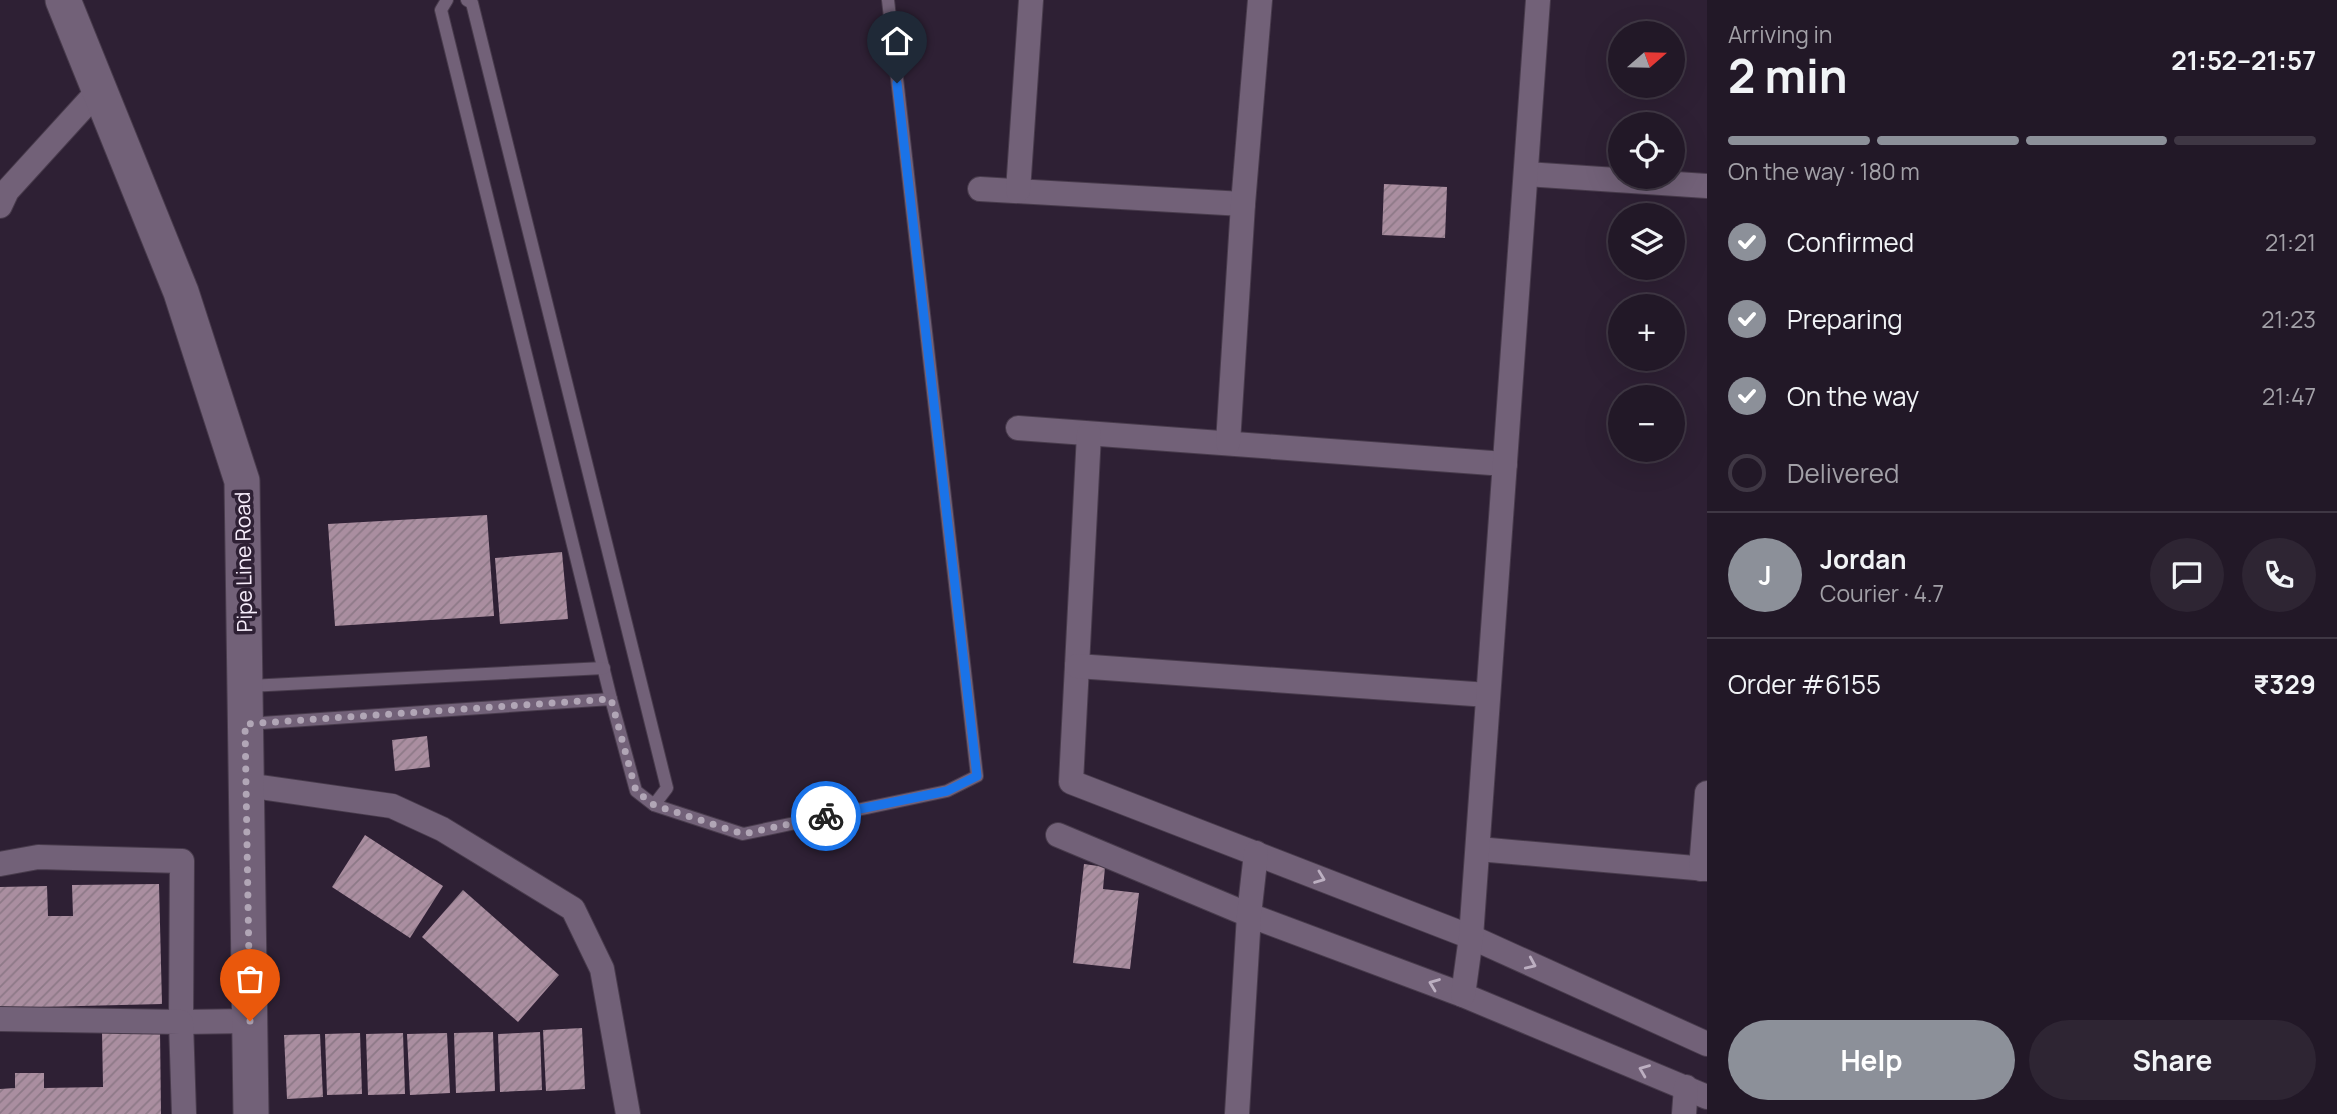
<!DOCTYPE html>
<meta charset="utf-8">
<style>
:root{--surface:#221827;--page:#2e2533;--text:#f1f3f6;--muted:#a2a0a7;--line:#3f3744;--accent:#8c9099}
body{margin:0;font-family:Manrope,sans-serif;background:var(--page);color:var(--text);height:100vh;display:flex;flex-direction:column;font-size:26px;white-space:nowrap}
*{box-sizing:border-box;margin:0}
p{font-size:23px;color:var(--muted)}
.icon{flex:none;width:38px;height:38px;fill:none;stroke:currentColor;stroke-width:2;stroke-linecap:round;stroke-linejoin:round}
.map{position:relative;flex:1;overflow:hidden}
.details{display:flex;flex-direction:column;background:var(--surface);width:630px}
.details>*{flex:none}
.needle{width:46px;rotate:70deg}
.fabs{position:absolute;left:1608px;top:21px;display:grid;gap:14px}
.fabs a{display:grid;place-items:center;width:77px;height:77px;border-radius:50%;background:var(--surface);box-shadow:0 7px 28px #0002,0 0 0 2px var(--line);font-size:35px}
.pin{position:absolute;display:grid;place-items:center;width:60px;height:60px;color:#fff;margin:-72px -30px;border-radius:50% 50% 50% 0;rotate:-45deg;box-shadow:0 0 7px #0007}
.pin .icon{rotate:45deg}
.courier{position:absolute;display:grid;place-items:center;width:70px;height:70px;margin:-35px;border:5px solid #1a73e8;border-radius:50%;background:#fff;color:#222;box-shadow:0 2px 9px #0007}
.summary em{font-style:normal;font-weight:700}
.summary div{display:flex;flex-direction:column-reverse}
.summary{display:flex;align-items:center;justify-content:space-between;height:119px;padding:0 21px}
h1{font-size:46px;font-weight:700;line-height:52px}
.bar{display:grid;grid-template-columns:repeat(4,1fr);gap:10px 7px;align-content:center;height:84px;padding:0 21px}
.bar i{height:9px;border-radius:5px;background:var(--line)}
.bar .current{background:var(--accent)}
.bar p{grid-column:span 4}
.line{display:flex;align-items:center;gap:18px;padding:0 21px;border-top:2px solid var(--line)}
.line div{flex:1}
.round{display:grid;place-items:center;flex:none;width:74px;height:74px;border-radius:37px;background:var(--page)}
ol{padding:0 21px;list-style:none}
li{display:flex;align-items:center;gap:21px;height:77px}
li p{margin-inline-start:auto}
li .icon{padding:7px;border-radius:50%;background:var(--accent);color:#fff;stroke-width:4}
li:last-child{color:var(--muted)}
li i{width:38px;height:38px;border:4px solid var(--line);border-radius:50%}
.action{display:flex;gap:14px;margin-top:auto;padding:14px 21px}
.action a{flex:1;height:80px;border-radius:42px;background:var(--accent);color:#fff;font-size:28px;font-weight:700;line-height:80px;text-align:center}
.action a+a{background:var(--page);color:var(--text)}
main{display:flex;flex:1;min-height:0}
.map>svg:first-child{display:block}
.building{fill:url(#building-hatch)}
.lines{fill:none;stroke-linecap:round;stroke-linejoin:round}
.lane-casing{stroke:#483b4c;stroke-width:14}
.street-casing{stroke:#483b4c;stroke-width:26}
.secondary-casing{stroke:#483b4c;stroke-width:37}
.lane{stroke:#726178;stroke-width:12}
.street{stroke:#726178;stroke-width:24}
.secondary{stroke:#726178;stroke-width:35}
.oneway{stroke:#bcafc1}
.done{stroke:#b1a6b6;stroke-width:7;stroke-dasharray:0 12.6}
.route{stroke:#1a73e8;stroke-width:9}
.labels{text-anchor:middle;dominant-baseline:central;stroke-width:7;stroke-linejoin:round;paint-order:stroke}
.street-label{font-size:21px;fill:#f8eefc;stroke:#2e2034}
</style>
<main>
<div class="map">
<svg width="1707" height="1114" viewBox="0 0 1707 1114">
<defs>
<pattern id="building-hatch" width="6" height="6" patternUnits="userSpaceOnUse" patternTransform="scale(1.75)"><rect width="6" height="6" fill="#aa8ea0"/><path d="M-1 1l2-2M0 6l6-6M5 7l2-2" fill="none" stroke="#8d7987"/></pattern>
</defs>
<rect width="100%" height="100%" fill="#2e2034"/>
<g class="building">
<path d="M1384,184L1447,187L1445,238L1382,235Z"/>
<path d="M487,515L494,616L335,626L328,524Z"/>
<path d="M562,552L568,619L500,624L495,558Z"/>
<path d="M427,736L430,767L395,771L392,740Z"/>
<path d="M365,835L443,886L410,938L332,887Z"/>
<path d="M1084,864L1105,867L1103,889L1139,893L1130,969L1073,963Z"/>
<path d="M159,884L162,1004L0,1008V887L47,886L48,916H73L72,885Z"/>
<path d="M463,890L559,975L518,1022L422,937Z"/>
<path d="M582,1028L585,1089L546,1091L543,1030Z"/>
<path d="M160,1030L161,1114H0V1089L15,1088V1073H44V1088L103,1087L102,1031Z"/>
<path d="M493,1032L495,1091L456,1093L454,1033Z"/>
<path d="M540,1032L542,1090L500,1092L498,1034Z"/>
<path d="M360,1033L362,1094L327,1095L325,1034Z"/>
<path d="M403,1033L405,1094L368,1095L366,1034Z"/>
<path d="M447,1033L450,1093L410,1095L407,1034Z"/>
<path d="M320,1034L323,1097L287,1099L284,1035Z"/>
</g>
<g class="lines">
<defs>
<g id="lane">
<path d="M447,0L441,10L611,699"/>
<path d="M248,686L604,668"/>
<path d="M247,724L611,699L636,791L654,805L667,788L472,3L467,0"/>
<path d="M654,805L743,834L947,791L977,776L888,0"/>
</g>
<g id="street">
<path d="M1526,174L1707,186"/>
<path d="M980,189L1243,204"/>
<path d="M1018,191L1031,0"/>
<path d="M0,206L7,191L98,91"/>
<path d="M1018,428L1505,464"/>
<path d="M1089,434L1071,782L1471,937L1707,1044"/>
<path d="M1228,443L1243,204L1260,0"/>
<path d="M1077,666L1488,695"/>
<path d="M246,785L392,806L442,829L573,909L602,969L628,1114"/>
<path d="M1058,835L1249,915L1463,995L1707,1097"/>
<path d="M1478,849L1707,869"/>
<path d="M0,864L38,857L182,861L181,1022L250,1021"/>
<path d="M1701,869L1707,793"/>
<path d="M1463,995L1471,937L1538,0"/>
<path d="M0,1019L181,1022L184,1114"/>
<path d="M1237,1114L1249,915L1256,853"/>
<path d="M1684,1114L1686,1087"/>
</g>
<path id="secondary" d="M63,0L181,292L242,481L251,1114"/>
</defs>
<use href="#lane" class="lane-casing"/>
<use href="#street" class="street-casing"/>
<use href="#secondary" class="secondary-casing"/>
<use href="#lane" class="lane"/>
<use href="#street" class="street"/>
<use href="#secondary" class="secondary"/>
</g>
<defs><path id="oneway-chevron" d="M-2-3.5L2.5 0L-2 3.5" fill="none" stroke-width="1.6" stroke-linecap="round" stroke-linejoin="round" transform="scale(1.75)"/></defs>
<g class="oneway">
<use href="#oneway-chevron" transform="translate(1320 878) rotate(21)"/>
<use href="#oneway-chevron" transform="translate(1531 964) rotate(24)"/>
<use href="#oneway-chevron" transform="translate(1434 984) rotate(-159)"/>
<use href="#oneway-chevron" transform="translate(1644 1070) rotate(-158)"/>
</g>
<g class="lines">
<path class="done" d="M250,1021L245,724L611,699L636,791L654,805L743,834L826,816"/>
<path class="route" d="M826,816L947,791L977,776L897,83"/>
</g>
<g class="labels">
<g class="street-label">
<text transform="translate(243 562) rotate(-91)">Pipe Line Road</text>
</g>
</g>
</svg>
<div class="fabs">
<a><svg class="needle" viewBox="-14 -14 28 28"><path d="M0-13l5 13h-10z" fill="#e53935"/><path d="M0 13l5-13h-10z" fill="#a2a0a7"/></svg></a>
<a><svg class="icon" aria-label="locate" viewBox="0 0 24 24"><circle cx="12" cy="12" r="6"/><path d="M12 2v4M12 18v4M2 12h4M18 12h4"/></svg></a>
<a><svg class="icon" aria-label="layers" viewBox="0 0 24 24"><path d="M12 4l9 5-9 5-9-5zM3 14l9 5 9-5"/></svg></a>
<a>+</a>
<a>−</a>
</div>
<div class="pin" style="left:250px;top:1021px;background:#ea580c"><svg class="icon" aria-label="bag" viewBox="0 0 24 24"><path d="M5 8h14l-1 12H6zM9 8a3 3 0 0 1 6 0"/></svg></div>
<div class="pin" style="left:897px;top:83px;background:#1f2937"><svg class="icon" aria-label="home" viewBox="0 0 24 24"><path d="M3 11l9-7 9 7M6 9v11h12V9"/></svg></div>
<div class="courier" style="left:826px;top:816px"><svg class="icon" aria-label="bike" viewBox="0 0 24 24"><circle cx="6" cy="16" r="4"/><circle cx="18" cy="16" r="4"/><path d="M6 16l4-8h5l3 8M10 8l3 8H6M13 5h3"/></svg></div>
</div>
<section class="details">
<div class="summary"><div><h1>2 min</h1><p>Arriving in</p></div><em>21:52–21:57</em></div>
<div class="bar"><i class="current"></i><i class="current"></i><i class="current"></i><i></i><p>On the way · 180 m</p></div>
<ol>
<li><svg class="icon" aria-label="check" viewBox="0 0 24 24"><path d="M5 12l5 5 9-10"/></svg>Confirmed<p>21:21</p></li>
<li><svg class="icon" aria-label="check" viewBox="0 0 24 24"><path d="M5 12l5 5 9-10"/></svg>Preparing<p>21:23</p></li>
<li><svg class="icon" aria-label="check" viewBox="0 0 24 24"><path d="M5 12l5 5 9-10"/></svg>On the way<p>21:47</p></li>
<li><i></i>Delivered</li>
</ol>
<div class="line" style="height:126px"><b class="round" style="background:var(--accent);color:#fff">J</b><div><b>Jordan</b><p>Courier · 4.7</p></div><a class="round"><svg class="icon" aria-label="chat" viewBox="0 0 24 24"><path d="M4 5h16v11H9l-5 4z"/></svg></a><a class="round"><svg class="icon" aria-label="phone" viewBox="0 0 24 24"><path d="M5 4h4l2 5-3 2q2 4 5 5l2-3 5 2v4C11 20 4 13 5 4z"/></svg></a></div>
<div class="line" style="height:91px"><div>Order #6155</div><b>₹329</b></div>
<div class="action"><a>Help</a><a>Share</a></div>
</section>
</main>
